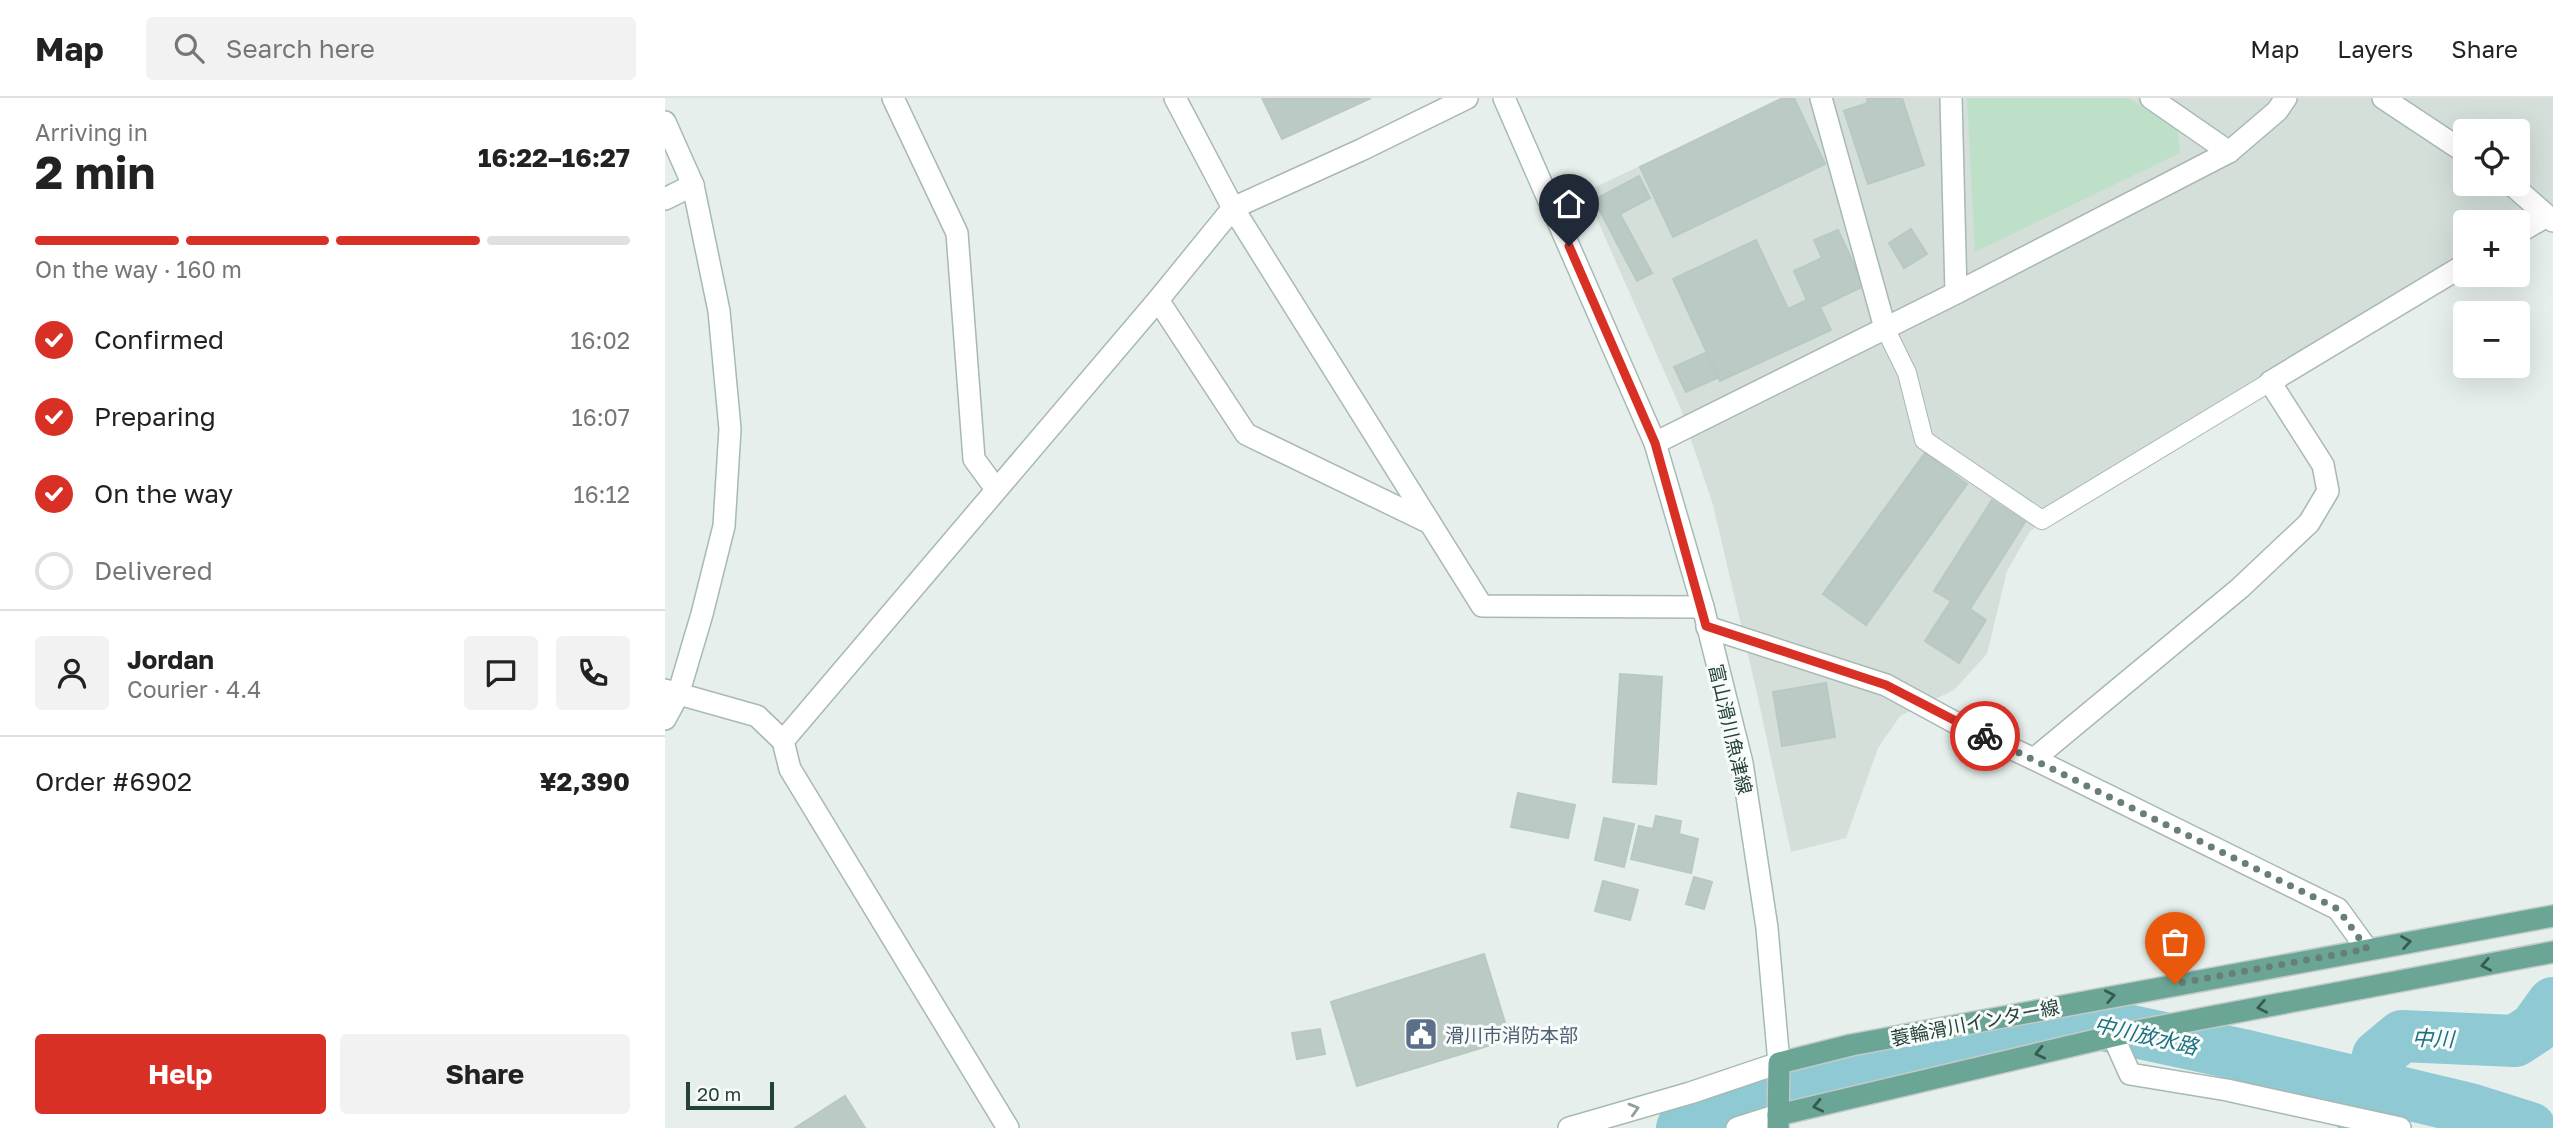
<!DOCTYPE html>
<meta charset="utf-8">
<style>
:root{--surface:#fff;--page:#f2f2f2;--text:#222;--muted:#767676;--line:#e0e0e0;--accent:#d93025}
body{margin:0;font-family:"Golos Text","Noto Sans JP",sans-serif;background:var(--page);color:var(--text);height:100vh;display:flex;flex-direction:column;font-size:26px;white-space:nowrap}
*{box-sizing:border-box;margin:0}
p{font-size:23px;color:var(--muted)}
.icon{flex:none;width:38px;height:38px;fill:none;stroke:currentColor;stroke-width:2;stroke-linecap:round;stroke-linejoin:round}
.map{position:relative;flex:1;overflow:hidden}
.sheet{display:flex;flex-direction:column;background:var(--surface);width:665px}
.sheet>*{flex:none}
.controls{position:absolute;left:1788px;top:21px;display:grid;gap:14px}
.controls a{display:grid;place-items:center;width:77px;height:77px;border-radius:7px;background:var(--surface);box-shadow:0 7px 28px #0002;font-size:35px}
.scale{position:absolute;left:21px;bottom:18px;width:88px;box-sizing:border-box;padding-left:7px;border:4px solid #24423a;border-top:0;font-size:19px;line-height:24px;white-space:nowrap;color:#24423a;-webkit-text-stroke:5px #f7fbf9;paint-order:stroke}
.pin{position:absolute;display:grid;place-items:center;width:60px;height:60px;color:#fff;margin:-72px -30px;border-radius:50% 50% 50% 0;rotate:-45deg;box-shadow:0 0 7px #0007}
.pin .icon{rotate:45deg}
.courier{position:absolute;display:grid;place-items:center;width:70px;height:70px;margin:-35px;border:5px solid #d93025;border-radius:50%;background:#fff;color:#222;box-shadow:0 2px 9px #0007}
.overview em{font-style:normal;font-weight:700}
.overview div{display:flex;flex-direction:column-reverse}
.overview{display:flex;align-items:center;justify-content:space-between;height:119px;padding:0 35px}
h1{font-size:46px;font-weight:700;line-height:52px}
.bar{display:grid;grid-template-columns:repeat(4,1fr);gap:10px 7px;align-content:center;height:84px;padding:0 35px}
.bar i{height:9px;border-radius:5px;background:var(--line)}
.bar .on{background:var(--accent)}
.bar p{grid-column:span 4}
.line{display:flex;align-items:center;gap:18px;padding:0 35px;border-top:2px solid var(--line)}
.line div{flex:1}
.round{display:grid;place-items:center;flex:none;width:74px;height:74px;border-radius:7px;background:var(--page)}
ol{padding:0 35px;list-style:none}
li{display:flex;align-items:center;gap:21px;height:77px}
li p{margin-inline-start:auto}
li .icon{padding:7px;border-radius:50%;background:var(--accent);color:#fff;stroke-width:4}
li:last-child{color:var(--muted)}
li i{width:38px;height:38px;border:4px solid var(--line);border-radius:50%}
.cta{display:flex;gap:14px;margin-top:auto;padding:14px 35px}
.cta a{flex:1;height:80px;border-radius:7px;background:var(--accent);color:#fff;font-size:28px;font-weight:700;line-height:80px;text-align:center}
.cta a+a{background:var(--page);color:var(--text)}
header{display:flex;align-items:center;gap:42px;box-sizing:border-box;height:98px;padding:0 35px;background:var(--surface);border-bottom:2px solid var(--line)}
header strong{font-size:33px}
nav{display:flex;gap:38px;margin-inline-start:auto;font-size:24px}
.search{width:490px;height:63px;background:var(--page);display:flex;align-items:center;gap:18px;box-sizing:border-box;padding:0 24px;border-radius:7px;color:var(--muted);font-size:26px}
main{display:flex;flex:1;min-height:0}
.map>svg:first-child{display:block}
.built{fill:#d4dfda;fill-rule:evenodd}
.green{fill:#bfe0c8}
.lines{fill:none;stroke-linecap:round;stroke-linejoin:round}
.river{stroke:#8ec9d4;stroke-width:52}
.building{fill:#bbcac4;stroke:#b8c9c2;stroke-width:2}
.lane-casing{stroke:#a8b8b2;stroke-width:20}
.street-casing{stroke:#a8b8b2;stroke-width:24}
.secondary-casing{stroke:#a4bbb3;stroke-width:24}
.primary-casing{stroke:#c2cac8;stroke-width:24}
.lane{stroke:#fff;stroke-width:18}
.street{stroke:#fff;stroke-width:21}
.secondary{stroke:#fff;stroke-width:21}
.primary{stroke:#6aa596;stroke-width:21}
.oneway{stroke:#365b51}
.oneway2{stroke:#92a09c}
.done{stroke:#687f78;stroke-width:7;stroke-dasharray:0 12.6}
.route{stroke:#d93025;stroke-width:9}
.labels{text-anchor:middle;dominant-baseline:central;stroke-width:6;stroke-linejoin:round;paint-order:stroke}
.street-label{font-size:19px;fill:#24423a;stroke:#f7fbf9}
.service-label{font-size:19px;fill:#4e5e75;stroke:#f7fbf9;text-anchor:start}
.water-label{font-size:21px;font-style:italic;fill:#1c6f80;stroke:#f7fbf9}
</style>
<header>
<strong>Map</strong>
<div class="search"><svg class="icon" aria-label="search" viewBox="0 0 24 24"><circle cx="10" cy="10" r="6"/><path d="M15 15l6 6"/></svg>Search here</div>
<nav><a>Map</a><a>Layers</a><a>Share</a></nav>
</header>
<main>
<section class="sheet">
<div class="overview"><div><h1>2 min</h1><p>Arriving in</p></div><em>16:22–16:27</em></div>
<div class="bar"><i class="on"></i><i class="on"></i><i class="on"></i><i></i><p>On the way · 160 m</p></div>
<ol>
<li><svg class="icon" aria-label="check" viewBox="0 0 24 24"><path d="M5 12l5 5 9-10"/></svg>Confirmed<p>16:02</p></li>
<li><svg class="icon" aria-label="check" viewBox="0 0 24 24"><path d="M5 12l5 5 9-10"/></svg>Preparing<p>16:07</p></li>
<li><svg class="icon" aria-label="check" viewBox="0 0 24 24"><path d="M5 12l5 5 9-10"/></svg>On the way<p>16:12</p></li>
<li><i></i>Delivered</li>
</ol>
<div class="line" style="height:126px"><a class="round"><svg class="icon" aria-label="person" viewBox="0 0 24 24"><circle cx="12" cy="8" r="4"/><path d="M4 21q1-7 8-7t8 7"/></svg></a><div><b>Jordan</b><p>Courier · 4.4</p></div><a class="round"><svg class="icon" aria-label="chat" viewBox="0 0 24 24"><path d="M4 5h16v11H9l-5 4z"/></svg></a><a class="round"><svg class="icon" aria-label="phone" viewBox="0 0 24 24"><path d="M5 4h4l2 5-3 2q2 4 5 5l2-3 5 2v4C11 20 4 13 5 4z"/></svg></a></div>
<div class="line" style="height:91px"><div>Order #6902</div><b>¥2,390</b></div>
<div class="cta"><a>Help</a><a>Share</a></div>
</section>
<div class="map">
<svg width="1888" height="1030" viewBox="0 0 1888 1030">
<rect width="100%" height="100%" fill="#e6efeb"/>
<path class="built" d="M1118,0H1888V120L1853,124H1801L1802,177L1753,209L1365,433L1342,473L1322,556L1289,592L1235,618L1213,650L1181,740L1126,754L1091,591L1048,407L1015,309L920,94ZM1801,33H1853V86H1801Z"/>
<path class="green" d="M1302,0H1463L1513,31L1515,55L1310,154Z"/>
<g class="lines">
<g class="river">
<path d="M1697,1020L1713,958L1737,938L1850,943L1870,930L1888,905"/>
<path d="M1017,1030L1190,980L1415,922L1582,958L1805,1011L1865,1030"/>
</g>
</g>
<g class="building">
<path d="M597,0H706L617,41Z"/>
<path d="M1118,0H1129L1160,66L1008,139L975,69Z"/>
<path d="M1202,0H1237L1259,67L1203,86L1179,13L1203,5Z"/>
<path d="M974,78L985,100L955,116L987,175L972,183L929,102Z"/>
<path d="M1246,131L1262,156L1239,170L1224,145Z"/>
<path d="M1173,132L1199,188L1155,209L1166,232L1055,283L1008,181L1091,142L1123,211L1142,202L1129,173L1157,160L1149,142Z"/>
<path d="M1040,255L1052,280L1021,294L1009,269Z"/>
<path d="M1260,355L1302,386L1201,527L1158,496Z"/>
<path d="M1327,402L1360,424L1305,511L1321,522L1294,565L1260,543L1286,503L1269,493Z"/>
<path d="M955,576L997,579L991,686L948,684Z"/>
<path d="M1161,585L1170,639L1117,648L1108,594Z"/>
<path d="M853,695L910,707L903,740L846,729Z"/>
<path d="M991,718L1016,723L1014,736L1033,741L1026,775L966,761L974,728L988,731Z"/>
<path d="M939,720L969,726L959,769L930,762Z"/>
<path d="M1029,779L1047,784L1039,811L1021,806Z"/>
<path d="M938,783L973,792L965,822L930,813Z"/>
<path d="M819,856L845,941L692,988L666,904Z"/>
<path d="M655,931L660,956L632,961L627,935Z"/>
<path d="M180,998L200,1030H130Z"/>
</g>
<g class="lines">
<defs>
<path id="lane" d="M1220,230L1242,275L1259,342L1377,422L1605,284"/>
<g id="street">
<path d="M228,0L292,135L309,361L331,391"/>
<path d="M510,0L568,110L817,508L1038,509"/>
<path d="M1156,0L1220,230"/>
<path d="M1286,0L1291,195"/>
<path d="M1486,0L1564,54"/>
<path d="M1718,0L1801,55"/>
<path d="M1846,86L1888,123"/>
<path d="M0,101L28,87"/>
<path d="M1853,135L1882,118"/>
<path d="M493,202L581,336L765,425"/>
<path d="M990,345L1291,195L1564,54L1612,13L1621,0"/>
<path d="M1042,529L1221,587L1289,624L1369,661L1673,811L1702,851"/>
<path d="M0,592L92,618L118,643L125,671L343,1030"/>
<path d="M118,643L493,202L568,110L696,52L802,0"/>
<path d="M1369,661L1575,490L1644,425L1663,393L1658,367L1605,284L1801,166"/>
<path d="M1448,938L1465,976L1562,992L1735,1030"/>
</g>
<g id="secondary">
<path d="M839,0L990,345L1038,509L1077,665L1102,830L1114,965L1025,995L904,1030"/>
<path d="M0,24L28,87L54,213L65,331L59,428L37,516L13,597L0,621"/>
<path d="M1072,1030L1113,1017"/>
</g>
<g id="primary">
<path d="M1113,1017L1461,935L1888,854"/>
<path d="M1113,1030L1114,965L1186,947L1888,818"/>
</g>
</defs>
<use href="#lane" class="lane-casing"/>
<use href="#street" class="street-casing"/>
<use href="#secondary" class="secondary-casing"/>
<use href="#primary" class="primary-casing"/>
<use href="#lane" class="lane"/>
<use href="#street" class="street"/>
<use href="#secondary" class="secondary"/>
<use href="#primary" class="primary"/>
</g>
<defs><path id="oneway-chevron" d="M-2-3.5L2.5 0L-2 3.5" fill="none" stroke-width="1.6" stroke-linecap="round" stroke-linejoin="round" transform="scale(1.75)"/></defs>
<g class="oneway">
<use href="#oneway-chevron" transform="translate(1741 844) rotate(-10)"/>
<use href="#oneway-chevron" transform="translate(1821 867) rotate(169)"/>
<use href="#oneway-chevron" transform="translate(1445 898) rotate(-11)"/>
<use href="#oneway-chevron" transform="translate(1597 909) rotate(169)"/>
<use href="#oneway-chevron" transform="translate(1375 955) rotate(167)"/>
<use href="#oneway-chevron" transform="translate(1153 1008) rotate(167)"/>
</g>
<use class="oneway2" href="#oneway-chevron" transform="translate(969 1011) rotate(-16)"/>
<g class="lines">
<path class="done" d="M1320,638L1673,811L1702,851L1510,886"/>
<path class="route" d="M904,148L990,345L1041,528L1221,587L1320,638"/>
</g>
<defs>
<symbol id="civic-square" viewBox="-11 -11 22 22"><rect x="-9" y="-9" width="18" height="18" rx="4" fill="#5c6f8a" stroke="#f7fbf9"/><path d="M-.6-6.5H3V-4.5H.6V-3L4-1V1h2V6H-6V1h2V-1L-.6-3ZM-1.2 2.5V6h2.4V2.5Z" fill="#fff"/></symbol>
</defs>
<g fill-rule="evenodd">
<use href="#civic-square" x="737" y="917" width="38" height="38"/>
</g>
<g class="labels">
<g class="street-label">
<text transform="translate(1066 631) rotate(77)">富山滑川魚津線</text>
<text transform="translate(1310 924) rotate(-11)">蓑輪滑川インター線</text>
</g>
<g class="service-label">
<text x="780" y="936">滑川市消防本部</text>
</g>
<g class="water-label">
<text transform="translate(1481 937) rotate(13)">中川放水路</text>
<text transform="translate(1768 940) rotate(2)">中川</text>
</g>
</g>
</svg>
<div class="controls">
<a><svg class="icon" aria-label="locate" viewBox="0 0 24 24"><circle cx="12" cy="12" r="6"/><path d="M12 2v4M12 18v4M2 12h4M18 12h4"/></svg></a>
<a>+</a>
<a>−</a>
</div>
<div class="scale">20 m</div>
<div class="pin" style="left:1510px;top:886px;background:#ea580c"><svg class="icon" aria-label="bag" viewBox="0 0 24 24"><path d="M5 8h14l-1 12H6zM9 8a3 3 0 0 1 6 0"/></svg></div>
<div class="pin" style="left:904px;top:148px;background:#1f2937"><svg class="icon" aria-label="home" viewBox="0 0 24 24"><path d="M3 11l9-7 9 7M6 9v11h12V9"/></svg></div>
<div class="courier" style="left:1320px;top:638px"><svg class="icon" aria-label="bike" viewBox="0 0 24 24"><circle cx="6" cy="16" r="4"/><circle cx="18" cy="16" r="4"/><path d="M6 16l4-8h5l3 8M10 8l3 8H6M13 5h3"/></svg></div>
</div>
</main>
